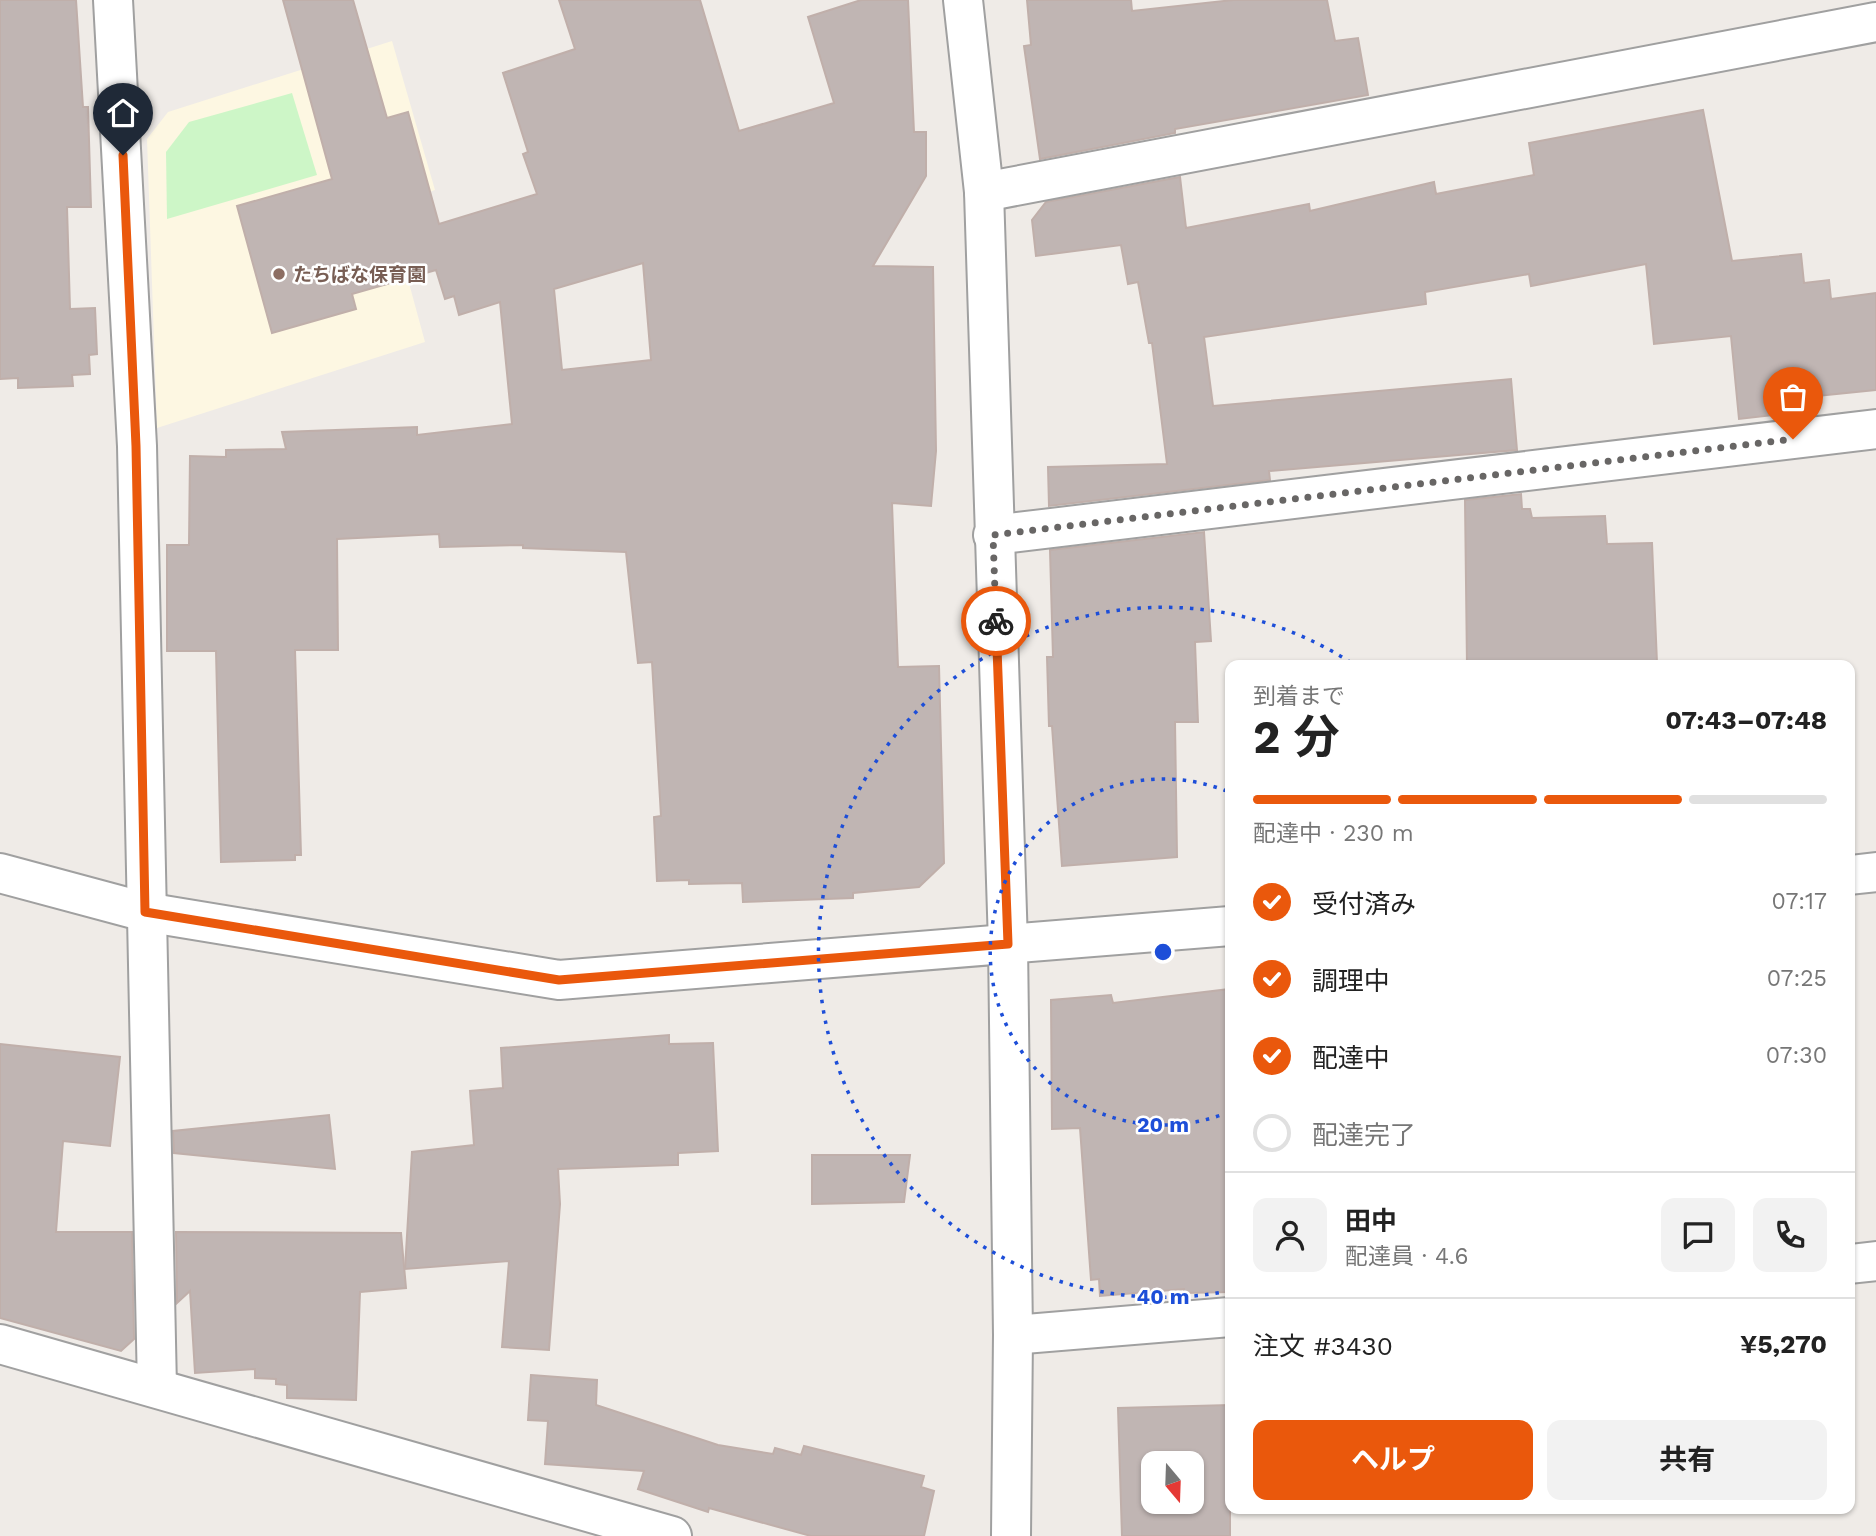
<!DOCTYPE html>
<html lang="ja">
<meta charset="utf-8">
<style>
:root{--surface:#fff;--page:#f2f2f2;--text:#222;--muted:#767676;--line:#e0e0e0;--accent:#ea580c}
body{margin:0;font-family:"Work Sans","Noto Sans JP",sans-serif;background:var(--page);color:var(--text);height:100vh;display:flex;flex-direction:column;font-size:26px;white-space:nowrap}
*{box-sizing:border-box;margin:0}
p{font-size:23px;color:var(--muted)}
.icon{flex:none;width:38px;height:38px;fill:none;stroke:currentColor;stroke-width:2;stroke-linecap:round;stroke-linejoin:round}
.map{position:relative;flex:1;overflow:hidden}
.panel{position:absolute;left:1225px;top:660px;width:630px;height:854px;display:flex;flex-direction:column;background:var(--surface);border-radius:14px;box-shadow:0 2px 5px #0004}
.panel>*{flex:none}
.needle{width:46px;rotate:161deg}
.buttons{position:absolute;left:1141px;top:1451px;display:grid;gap:14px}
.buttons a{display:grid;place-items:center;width:63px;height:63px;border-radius:14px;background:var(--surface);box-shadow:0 2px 5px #0004;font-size:35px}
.pin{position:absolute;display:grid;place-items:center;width:60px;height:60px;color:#fff;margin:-72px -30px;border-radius:50% 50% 50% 0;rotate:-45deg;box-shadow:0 0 7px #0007}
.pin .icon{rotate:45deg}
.courier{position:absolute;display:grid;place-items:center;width:70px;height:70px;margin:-35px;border:5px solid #ea580c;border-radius:50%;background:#fff;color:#222;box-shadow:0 2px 9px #0007}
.overview em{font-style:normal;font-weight:700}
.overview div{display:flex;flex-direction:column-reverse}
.overview{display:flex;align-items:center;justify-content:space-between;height:119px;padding:0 28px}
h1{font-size:46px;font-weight:700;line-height:52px}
.bar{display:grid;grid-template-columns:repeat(4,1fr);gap:10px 7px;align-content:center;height:84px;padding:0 28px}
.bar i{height:9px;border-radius:5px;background:var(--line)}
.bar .current{background:var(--accent)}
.bar p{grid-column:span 4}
.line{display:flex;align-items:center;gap:18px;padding:0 28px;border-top:2px solid var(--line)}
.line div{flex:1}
.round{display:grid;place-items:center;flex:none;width:74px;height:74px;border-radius:14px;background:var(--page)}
ol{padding:0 28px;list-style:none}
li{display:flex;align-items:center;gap:21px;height:77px}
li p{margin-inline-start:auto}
li .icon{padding:7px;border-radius:50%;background:var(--accent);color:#fff;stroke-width:4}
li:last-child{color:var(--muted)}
li i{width:38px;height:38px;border:4px solid var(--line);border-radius:50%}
.primary-button{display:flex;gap:14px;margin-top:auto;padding:14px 28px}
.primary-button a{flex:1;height:80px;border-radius:14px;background:var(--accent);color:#fff;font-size:28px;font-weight:700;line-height:80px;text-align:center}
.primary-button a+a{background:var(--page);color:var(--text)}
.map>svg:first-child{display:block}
.education{fill:#fdf7e2}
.park{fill:#cdf6c7}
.building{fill:#c0b5b3;stroke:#c0afaa;stroke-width:2;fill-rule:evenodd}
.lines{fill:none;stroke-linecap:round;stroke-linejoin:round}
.minor-casing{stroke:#a0a0a0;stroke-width:42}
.tertiary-casing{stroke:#a0a0a0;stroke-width:42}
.minor{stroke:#fff;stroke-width:38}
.tertiary{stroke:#fff;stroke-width:38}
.done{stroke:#686665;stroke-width:7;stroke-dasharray:0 12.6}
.route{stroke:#ea580c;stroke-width:9}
.ring{fill:none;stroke:#1d4ed8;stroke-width:3.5;stroke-dasharray:3.5 7}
.education-dot{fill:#8d6e63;stroke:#fff;stroke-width:2.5}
.labels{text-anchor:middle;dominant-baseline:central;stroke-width:5;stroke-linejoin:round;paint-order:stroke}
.education-label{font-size:19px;font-weight:bold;fill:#785e54;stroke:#fff;text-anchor:start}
.centre{fill:#1d4ed8;stroke:#fff;stroke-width:3.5}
.ring-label{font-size:21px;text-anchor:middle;font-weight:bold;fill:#1d4ed8;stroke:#fff;stroke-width:5;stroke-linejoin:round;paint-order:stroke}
</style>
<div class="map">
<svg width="1876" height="1536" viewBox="0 0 1876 1536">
<rect width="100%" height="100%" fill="#efebe7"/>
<path class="education" d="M392,41L435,190L388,206L425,342L157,428L147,139L168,112Z"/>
<path class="park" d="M292,93L317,175L167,219L166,152L189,122Z"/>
<g class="building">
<path d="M0,0H76L83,107H88L91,207H67L70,309L95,308L97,354L89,355L90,374L72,375L73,386L18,388V378L0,379Z"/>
<path d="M283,0H353L387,118L408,112L439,224L537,194L523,154L528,152L503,73L575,49L559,0H700L739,131L834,103L808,17L861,0H908L914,132H926V176L873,266L933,267L936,451L931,506L892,503L898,667L939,666L944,863L919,887L853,893V898L743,902L742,883L689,884V880L657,881L654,817L661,816L652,662L638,663L626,552L523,548V545L440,547L439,534L337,539L338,650H295L301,855H295V860L221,862L216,651H167V545H189L190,456L226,457V450L286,449L282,432L417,427V435L512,424L500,302L459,315L454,296L445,299L436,270L352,294L356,309L272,333L237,206L332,179ZM643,263L651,360L562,370L554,289Z"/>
<path d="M1027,0H1131L1132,11L1233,0H1327L1335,41L1358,38L1368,95L1175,129V133L1040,159L1024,46L1031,45Z"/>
<path d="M1703,110L1732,261L1801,254L1804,283L1829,280L1831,299L1876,293V390L1807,397L1808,411L1739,419L1731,336L1654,344L1646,264L1531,286L1529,274L1425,292L1426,304L1204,337L1213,406L1511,379L1517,450L1269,471L1270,480L1049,506L1048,467L1167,464L1152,343H1149L1138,282L1128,284L1121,245L1036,256L1032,220L1046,202L1180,177L1186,228L1309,204L1310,211L1434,182L1436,194L1534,175L1529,143Z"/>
<path d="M1521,494L1522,509H1530L1532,518L1605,516L1607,544L1652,543L1657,663L1467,665L1465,500Z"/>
<path d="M1204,532L1211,641L1195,642L1198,722H1175L1177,857L1062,866L1052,726H1049L1047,657H1053L1050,550Z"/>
<path d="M1230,989V1292L1184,1293V1289L1100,1296L1099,1279L1091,1280L1080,1128L1052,1129L1051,1000L1111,995L1113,1003Z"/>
<path d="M669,1035V1044L713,1043L718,1151L678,1153V1165H675L558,1169L560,1204L549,1350L502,1347L509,1261L405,1269L412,1152L474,1145L470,1091L503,1088L501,1048Z"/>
<path d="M0,1044L120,1057L110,1146L63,1141L56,1232H132L134,1339L121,1351L0,1318Z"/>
<path d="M329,1115L335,1169L174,1153L173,1131Z"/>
<path d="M812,1155H910L904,1202L812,1204Z"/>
<path d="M176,1232L401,1233L406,1288L360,1292L356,1400L287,1398V1385L276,1384V1379L255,1378V1369L195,1373L190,1291L177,1303Z"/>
<path d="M531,1375L597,1380L596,1405L718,1445L773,1454L775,1448L801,1455L804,1446L924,1476L921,1487L934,1491L924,1536H811L709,1508L708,1512L638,1489L644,1471L545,1464L548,1421L528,1420Z"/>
<path d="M1230,1405V1536H1122L1118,1408ZM1153,1463H1192V1502H1153Z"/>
</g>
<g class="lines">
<defs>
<g id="minor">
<path d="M113,0L137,446L157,1388"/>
<path d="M984,192L1876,22"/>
<path d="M993,535L1876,429"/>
<path d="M1850,1264L1876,1261"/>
<path d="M1013,1335L1230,1317"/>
<path d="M0,1344L672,1536"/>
</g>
<g id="tertiary">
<path d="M963,0L984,192L1008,944L1013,1335L1011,1536"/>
<path d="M0,873L145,912L559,980L1230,926"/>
<path d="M1850,875L1876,872"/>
</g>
</defs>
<use href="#minor" class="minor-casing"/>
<use href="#tertiary" class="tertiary-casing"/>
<use href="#minor" class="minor"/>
<use href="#tertiary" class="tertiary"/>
</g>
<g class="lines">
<path class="done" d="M996,621L993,535L1793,439"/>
<path class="route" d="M123,155L136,446L145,912L559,980L1008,944L996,621"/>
</g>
<g class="ring">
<path d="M1229 1112A173 173 0 1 1 1229 792"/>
<path d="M1229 1291A345 345 0 1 1 1353 664"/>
</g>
<circle class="education-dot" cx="279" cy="274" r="7"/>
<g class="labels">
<g class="education-label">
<text x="293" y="274">たちばな保育園</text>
</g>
</g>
<circle cx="1163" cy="952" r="10" class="centre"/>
<g class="ring-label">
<text x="1163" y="1132">20 m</text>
<text x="1163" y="1304">40 m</text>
</g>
</svg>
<div class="buttons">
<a><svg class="needle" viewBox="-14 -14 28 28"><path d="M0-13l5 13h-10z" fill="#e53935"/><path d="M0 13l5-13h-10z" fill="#767676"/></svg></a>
</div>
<div class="pin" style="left:1793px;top:439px;background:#ea580c"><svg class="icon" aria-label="bag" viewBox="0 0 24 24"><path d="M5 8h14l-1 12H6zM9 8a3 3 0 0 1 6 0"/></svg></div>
<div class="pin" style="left:123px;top:155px;background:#1f2937"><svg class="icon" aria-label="home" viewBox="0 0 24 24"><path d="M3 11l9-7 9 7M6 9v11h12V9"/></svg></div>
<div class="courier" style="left:996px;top:621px"><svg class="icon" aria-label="bike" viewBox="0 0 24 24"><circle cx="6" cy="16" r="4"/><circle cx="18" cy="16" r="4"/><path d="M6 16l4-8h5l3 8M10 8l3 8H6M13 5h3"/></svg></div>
<section class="panel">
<div class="overview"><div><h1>2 分</h1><p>到着まで</p></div><em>07:43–07:48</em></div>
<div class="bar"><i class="current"></i><i class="current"></i><i class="current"></i><i></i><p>配達中 · 230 m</p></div>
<ol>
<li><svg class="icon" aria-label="check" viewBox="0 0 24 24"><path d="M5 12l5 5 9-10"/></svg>受付済み<p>07:17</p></li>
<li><svg class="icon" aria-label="check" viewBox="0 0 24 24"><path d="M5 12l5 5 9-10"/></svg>調理中<p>07:25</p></li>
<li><svg class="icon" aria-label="check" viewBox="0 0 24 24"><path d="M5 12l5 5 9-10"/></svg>配達中<p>07:30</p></li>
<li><i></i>配達完了</li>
</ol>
<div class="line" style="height:126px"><a class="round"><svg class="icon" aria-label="person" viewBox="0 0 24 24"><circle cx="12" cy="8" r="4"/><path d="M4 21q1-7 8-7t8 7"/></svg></a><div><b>田中</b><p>配達員 · 4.6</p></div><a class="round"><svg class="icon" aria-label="chat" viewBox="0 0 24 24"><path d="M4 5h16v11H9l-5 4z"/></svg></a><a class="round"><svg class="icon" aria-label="phone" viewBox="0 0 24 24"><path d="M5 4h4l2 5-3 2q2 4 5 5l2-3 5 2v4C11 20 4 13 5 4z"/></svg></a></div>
<div class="line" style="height:91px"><div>注文 #3430</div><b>¥5,270</b></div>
<div class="primary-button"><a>ヘルプ</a><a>共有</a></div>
</section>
</div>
